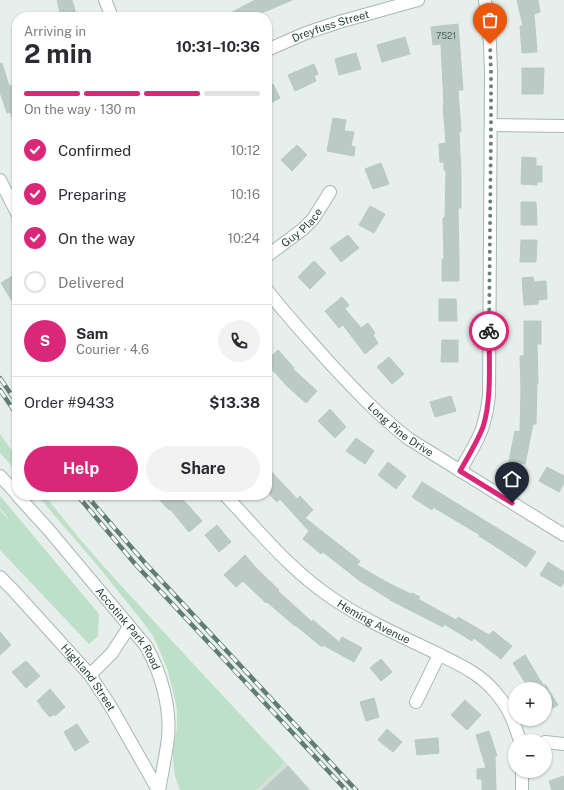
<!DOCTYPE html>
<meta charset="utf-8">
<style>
:root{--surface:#fff;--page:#f2f2f3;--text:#2b2b33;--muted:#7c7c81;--line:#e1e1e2;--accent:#db2777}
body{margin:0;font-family:"Public Sans",sans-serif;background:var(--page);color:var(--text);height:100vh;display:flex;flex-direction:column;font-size:15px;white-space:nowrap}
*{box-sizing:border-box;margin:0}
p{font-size:13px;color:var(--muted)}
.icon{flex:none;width:22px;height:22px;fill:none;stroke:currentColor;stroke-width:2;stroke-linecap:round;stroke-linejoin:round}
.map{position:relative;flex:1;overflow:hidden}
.sheet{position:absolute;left:12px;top:12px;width:260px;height:488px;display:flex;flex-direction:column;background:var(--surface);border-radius:16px;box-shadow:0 1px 3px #0004}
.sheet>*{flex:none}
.fabs{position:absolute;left:508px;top:682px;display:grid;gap:8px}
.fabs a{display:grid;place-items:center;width:44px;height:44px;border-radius:50%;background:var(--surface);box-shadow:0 1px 3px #0004;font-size:20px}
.pin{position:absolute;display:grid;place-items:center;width:34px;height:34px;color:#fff;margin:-41px -17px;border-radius:50% 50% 50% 0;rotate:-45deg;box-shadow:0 0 4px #0007}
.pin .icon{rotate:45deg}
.courier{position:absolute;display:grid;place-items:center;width:40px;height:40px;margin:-20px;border:3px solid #db2777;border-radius:50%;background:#fff;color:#222;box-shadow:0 1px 5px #0007}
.overview em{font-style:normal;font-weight:700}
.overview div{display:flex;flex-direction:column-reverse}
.overview{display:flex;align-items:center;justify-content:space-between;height:68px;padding:0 12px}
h1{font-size:26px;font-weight:700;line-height:30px}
.bar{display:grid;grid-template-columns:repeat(4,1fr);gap:6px 4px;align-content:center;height:48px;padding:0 12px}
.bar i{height:5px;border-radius:3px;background:var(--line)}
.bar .on{background:var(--accent)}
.bar p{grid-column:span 4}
.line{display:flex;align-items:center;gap:10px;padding:0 12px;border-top:1px solid var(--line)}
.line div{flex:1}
.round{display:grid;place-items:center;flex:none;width:42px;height:42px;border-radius:21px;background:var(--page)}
ol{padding:0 12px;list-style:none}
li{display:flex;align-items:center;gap:12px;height:44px}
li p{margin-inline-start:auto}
li .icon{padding:4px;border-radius:50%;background:var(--accent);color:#fff;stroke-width:4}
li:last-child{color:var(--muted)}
li i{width:22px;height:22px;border:2px solid var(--line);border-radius:50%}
.cta{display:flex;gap:8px;margin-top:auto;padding:8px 12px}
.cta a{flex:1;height:46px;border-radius:24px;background:var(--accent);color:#fff;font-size:16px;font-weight:700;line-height:46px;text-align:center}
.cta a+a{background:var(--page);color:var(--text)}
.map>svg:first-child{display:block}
.built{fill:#d4dfda}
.green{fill:#bfe0c8}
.building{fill:#bbcac4;stroke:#b8c9c2}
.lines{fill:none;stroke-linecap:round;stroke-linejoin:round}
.minor-casing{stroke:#a8b8b2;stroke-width:14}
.minor{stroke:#fff;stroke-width:12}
.rail-casing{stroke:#5f7d75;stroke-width:4.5}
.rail{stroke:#f7fbf9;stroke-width:3;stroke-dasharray:9;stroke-linecap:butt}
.done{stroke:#687f78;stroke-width:4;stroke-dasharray:0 7.2}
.route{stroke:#db2777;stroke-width:5}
.labels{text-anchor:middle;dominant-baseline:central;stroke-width:3;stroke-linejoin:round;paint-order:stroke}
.number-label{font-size:9px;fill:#4a645c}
.street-label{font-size:11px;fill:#24423a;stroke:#f7fbf9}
</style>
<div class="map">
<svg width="564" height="790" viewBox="0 0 564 790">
<rect width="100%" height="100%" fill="#e6efeb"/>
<path class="built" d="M285,762L311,790H257Z"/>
<g class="green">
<path d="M0,434L17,458V472L0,453Z"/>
<path d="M37,495H45C77,538 114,578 150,617C195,666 240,714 285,762L257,790H180L175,776L173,758V749L177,727V713L176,704L168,671L159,649L153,636L142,621L98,566Z"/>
<path d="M0,496L99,614L98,636L89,644L0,550V510L7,518H8L0,508Z"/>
</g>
<g class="building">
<path d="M57,0H72L77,17H61Z"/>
<path d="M255,0H292L257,15L258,17H223Z"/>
<path d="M517,0H538L540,12L534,14L537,52L522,53L520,26H523Z"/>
<path d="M458,24L463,90H458L461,132H459L461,176V208H458L459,259V281H442V259H444L443,218H445L446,170H444V162H440L439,144L446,143L443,105H444L441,44L433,45L431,27Z"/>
<path d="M405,37L410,54L382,62L377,45Z"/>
<path d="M356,53L361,69L339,75L335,59Z"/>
<path d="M2,63L9,86L15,84L17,89V129L10,112L7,113L0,92V64Z"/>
<path d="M314,64L318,74L314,76L316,81L295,91L288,75Z"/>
<path d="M522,68H544L543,94H522Z"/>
<path d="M273,84L280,98L267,105V87Z"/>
<path d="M333,118L346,120L344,131L354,132L351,146L355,147L354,156L327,151Z"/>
<path d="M297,145L307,155L292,171L281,160Z"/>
<path d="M522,157L536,158V166H542V182H537V185L521,184Z"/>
<path d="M381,163L389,184L373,189L365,169Z"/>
<path d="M521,202H536L537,225H521Z"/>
<path d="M370,206L385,214L374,233L359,225Z"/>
<path d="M348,235L359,248L341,262L330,248Z"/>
<path d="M521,240H537L536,262H520Z"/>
<path d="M314,261L326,273L310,289L298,277Z"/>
<path d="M17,273V309L1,283Z"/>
<path d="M533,277L534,282L546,281L547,299L538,300V304L524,305L522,278Z"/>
<path d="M342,297L349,305L345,309L361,328L368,323L375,333L373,335L378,343L365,354L343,325L339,328L325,311Z"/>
<path d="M439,299H456L457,321H439Z"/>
<path d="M524,321H541V344H537L538,383H537L536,424H533L525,464L509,461L515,431L520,432L521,389L520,356H524Z"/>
<path d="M442,340H458V362H441Z"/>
<path d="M278,350L294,368L293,369L317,391L306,403L288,387L267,364V360Z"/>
<path d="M389,357L404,374L392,384L377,367Z"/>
<path d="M451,396L456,411L435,417L430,402Z"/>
<path d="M330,409L346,427L335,438L318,421Z"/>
<path d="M356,438L374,451L365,464L346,451Z"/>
<path d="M388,462L406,476L396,489L378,475Z"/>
<path d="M267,467L297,499L300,496L313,510L305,518L360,561L357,565L390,584L411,594L412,593L420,597L418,599L456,620L458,617L489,635L493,631L512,646L501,659L474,638L472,641L444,624L443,627L390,600H391L360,581L323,552L321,554L303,539L309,531L280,499L277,502L267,492Z"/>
<path d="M547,467L564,476V483L559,492L539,481Z"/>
<path d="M422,482L536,552L526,567L498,548L479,536L480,535L433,507L432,510L412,497Z"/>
<path d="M155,495H178L188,505L202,521L189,532L170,509L169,510Z"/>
<path d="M217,525L231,542L219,552L205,535Z"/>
<path d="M245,555L256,568L279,590L278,591L312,622L313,620L339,642L342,637L362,648L354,662L323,645L322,647L295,625V626L267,602L266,603L243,581L236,587L224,575Z"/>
<path d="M548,562L564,572V582L561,587L540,575Z"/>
<path d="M0,632L11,645L0,655Z"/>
<path d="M525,655L545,688V684L558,705L545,712V689H529L513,663Z"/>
<path d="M381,659L392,672L381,681L370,668Z"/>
<path d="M26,661L40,676L26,688L12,672Z"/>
<path d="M50,689L65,707L55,716L54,714L50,717L41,707H42L37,701Z"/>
<path d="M374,698L379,717L366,721L360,702Z"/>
<path d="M465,700L481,715L467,730L451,715Z"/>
<path d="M77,724L89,742L75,751L64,732Z"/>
<path d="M387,729L402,742L393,752L378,740Z"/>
<path d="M489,731L497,756H495L496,790H482V779H477V769L486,768L476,735Z"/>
<path d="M438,738L439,753L417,755L415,740Z"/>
<path d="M288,766L309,790H262Z"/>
<path d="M564,776V790H552L549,781Z"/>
</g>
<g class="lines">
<defs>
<g id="minor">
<path d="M105,0L112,17"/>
<path id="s1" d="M267,50L306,33L339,22L418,0"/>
<path d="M491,125L564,126"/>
<path d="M0,180L17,213"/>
<path id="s2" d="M267,256L303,229L313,219L330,192"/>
<path id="s3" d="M267,290C286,315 307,337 327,360C353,388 379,416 409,439L564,535"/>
<path d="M460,471C468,456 478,442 483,426C486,416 488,406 489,395L491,72L490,44L485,0"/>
<path d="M0,476L17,494"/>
<path id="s4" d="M17,495L48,529L146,646C161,673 171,707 168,738C166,755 162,773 159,790"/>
<path id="s5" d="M225,495C259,531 290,570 332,598C364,620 401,636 436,653C458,664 480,673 496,693C509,708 514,722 520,741"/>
<path id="s6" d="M0,577L13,590L90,675L111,707L158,790"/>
<path d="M90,675L112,653L129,627"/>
<path d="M416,702L439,655"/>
<path d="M545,742L564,744"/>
<path d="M522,790V771"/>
</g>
</defs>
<use href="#minor" class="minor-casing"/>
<use href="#minor" class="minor"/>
<defs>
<g id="rail">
<path d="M0,378L17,403"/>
<path d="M0,390L17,415"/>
<path d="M77,495L136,565L346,790"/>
<path d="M86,495L145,563L356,790"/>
</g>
</defs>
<use href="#rail" class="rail-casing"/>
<use href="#rail" class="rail"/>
</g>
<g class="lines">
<path class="done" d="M489,331L491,125V72L490,44"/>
<path class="route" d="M489,331C489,360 492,399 483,427C477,442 468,457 460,471L512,503"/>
</g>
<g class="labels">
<g class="number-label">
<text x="446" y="35">7521</text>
</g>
<g class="street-label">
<text stroke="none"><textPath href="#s1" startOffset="68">Dreyfuss Street</textPath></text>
<text stroke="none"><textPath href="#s2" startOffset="45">Guy Place</textPath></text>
<text stroke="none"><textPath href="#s3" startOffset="194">Long Pine Drive</textPath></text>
<text stroke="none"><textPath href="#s5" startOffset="197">Heming Avenue</textPath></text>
<text stroke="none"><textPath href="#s4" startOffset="174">Accotink Park Road</textPath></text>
<text stroke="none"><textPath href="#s6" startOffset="134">Highland Street</textPath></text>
</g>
</g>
</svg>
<div class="fabs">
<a>+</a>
<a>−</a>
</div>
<div class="pin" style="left:490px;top:44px;background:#ea580c"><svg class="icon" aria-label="bag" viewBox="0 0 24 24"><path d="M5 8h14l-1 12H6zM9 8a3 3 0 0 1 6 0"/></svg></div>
<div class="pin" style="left:512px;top:503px;background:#1f2937"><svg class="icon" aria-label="home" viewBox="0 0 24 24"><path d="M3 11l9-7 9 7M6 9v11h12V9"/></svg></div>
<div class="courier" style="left:489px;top:331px"><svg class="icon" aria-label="bike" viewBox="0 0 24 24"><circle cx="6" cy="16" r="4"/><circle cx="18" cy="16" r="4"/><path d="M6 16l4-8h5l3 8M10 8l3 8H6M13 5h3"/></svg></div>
<section class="sheet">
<div class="overview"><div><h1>2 min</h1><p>Arriving in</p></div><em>10:31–10:36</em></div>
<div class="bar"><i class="on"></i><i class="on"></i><i class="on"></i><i></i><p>On the way · 130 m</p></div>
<ol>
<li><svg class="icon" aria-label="check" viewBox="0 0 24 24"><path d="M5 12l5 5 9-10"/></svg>Confirmed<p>10:12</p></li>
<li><svg class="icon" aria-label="check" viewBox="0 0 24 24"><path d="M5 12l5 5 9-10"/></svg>Preparing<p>10:16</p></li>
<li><svg class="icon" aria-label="check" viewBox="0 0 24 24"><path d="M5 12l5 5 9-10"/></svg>On the way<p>10:24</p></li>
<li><i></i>Delivered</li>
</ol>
<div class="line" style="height:72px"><b class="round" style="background:var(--accent);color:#fff">S</b><div><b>Sam</b><p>Courier · 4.6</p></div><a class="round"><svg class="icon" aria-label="phone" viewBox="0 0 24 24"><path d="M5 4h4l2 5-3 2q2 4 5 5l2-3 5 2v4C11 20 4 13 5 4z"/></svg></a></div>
<div class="line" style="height:52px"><div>Order #9433</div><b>$13.38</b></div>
<div class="cta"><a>Help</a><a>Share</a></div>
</section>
</div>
